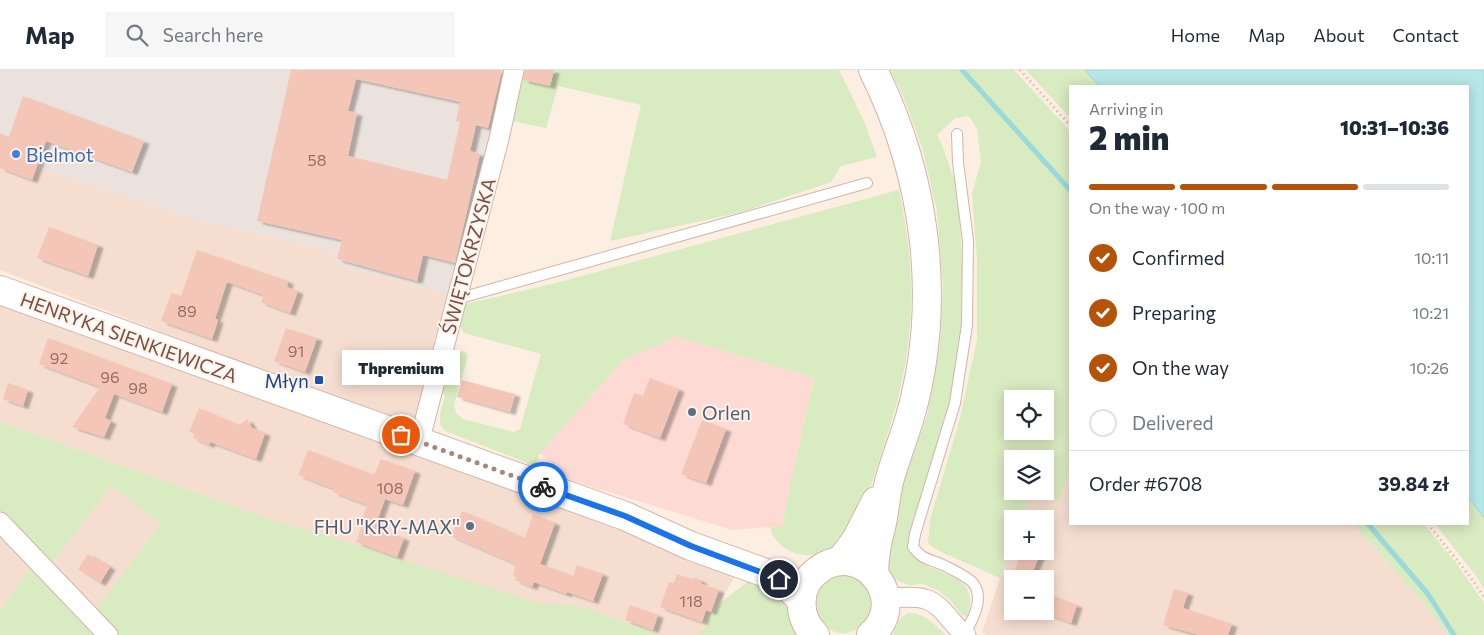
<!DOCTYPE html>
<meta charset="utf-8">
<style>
:root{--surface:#fff;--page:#f6f6f7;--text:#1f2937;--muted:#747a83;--line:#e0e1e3;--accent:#b45309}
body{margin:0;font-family:Commissioner,sans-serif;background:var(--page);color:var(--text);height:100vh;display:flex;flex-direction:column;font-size:19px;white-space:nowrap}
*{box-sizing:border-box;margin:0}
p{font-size:16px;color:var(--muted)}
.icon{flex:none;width:28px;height:28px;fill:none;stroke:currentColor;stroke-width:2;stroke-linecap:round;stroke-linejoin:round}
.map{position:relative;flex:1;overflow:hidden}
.sheet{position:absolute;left:1069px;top:15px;width:400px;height:440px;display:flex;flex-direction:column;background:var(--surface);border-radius:0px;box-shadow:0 2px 12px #0003}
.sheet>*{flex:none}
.buttons{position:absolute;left:1004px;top:320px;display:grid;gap:10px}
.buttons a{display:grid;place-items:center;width:50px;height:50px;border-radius:0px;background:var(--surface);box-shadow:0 2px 12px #0003;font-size:25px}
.pin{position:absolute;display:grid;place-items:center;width:42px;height:42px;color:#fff;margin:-21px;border:2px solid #fff;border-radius:50%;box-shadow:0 1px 5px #0007}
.courier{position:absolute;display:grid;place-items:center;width:50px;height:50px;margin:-25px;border:4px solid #1a73e8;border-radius:50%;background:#fff;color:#222;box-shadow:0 1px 6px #0007}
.bubble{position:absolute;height:35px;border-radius:0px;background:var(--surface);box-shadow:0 2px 12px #0003;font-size:16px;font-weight:800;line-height:35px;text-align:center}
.overview em{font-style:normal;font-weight:800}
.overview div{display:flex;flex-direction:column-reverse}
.overview{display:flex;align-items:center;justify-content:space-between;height:85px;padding:0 20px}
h1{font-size:32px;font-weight:800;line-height:38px}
.bar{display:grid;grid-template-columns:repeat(4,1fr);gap:8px 5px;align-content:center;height:60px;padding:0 20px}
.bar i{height:6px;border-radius:4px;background:var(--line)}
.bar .active{background:var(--accent)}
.bar p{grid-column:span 4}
.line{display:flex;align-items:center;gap:12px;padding:0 20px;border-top:1px solid var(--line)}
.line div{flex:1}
ol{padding:0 20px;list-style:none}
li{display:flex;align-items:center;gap:15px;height:55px}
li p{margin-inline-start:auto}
li .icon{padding:5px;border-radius:50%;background:var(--accent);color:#fff;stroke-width:4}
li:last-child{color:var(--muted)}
li i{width:28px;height:28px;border:2px solid var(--line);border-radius:50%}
header{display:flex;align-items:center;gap:30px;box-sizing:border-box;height:70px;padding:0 25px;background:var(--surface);border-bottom:1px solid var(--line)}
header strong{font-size:24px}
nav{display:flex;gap:28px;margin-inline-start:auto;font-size:18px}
.search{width:350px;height:45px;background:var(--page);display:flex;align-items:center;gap:12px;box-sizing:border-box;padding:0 18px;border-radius:0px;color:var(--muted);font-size:19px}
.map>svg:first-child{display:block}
.residential{fill:#f5ded0;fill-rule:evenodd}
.commercial{fill:#fedad5}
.industrial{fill:#ece2dd}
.green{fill:#d9ebc0;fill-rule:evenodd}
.water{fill:#b5e8e6;stroke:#9bdad9}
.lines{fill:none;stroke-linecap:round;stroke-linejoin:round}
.stream{stroke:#9bdad9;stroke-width:5}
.building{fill:#f4c6b8;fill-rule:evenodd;filter:url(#shadow)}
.lane-casing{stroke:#d1b5ab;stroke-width:12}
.street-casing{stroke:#d1b5ab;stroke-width:21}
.secondary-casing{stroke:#d4b4a8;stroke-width:30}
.path{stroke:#d9a99b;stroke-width:3;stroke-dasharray:1 4;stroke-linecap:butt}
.lane{stroke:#fff;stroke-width:10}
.street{stroke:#fff;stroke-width:19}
.secondary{stroke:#fff;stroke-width:28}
.done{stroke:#a5877d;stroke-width:5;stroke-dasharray:0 9}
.route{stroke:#1a73e8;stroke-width:6}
.shop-dot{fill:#3f7fe0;stroke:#fff3e9;stroke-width:2}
.transit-dot{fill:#1a4fb4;stroke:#fff3e9;stroke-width:2}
.service-dot{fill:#5c6f8a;stroke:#fff3e9;stroke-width:2}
.labels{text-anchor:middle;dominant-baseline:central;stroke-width:4;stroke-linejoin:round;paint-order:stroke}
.number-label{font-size:16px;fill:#966e63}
.shop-label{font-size:19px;fill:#366cbe;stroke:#fff3e9;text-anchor:start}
.street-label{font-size:19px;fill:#765047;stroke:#fff3e9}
.transit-label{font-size:19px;fill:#164399;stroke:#fff3e9;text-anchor:end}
.service-label{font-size:19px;fill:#4e5e75;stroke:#fff3e9;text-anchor:start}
</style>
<header>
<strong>Map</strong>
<div class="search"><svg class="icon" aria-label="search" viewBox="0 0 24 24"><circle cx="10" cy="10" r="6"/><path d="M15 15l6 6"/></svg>Search here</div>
<nav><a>Home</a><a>Map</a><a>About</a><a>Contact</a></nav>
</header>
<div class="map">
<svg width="1484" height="565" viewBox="0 0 1484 565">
<defs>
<filter id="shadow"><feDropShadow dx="5.5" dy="3" stdDeviation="1" flood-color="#0004"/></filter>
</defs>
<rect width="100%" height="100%" fill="#fdeee2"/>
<g class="residential">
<path d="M0,84L177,144L334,182V194L449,225L435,268L424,321L417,343L412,350L406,353L398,352L0,200Z"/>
<path d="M0,232L580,444L736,505L699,565H661L582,537L574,535L538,533L275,451L0,352Z"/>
<path d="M1070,400V454H1353L1421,530L1448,565H986L982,562L1012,473V481H1045V449H1021L1030,421L1059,432ZM1012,509H1045V541H1012Z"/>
<path d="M111,416L161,454L95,540L49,497Z"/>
<path d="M0,452L35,490L0,541Z"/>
</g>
<path class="commercial" d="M675,266L814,308L787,428L783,456L732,460L573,411L540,383L624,289L664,273Z"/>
<path class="industrial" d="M0,0H506L491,67L449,225L334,194V182L177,144L0,84Z"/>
<g class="green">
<path d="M523,0H839L864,51L877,87L841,96L831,112L742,142L610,171L641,35L558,16L546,58L513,51Z"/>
<path d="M890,0H1014L1070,61V400L1059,432L1031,421L1021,449H1012V473L1000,508L939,481L928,474L930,450L960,348L977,270V189L972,124L981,92L977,59L969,46L955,48L937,65L942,75L955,112L960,153L963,219L961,258L953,325L909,476C917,506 972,498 970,532C970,537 969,543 966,547L961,544L950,530L939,521L923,514L909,515L894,509L889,502L885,489L897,429L927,346L940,273L943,216L937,141L923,80L904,28ZM1012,329H1045V361H1012ZM1012,389H1045V421H1012Z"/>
<path d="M1026,0H1085L1099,16H1070V48Z"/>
<path d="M899,120C907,158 912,197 911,236C909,300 893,350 873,409C869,421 864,441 857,451C843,471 821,492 795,483C783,479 773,470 770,457L783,456L787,428L814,308L675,266L664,273L624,289L540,383L535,396L445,361C435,352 442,338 445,326L442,321L451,286C455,282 460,280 465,282L468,286L454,335L456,343L463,349L514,362L520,359L541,284L464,263L459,255L466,234L552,214Z"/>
<path d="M0,352L275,451L322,464L538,533L575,535L582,537L661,565H116L95,540L161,454L111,416L49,497L108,565H0V541L35,490L0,452Z"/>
<path d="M1468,427L1484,448V519L1477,507L1435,454H1468Z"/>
<path d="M1353,454H1424L1459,497L1484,533V565H1448L1421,530Z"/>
<circle cx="843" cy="534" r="29"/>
<path d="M751,509C759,513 771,516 777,521C790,533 788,552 798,565H699L720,533Z"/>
<path d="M908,543C926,543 933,554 946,565H894C895,555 899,548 908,543Z"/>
</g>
<path class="water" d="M1085,0H1484V448L1468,427V16H1099Z"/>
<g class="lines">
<g class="stream">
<path d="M962,0L1070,120"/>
<path d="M1368,454L1428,524L1454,565"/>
</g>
</g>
<g class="building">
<path d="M291,0H502L488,58L476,55L470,81L480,84L455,193L423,185L417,211L337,189L342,170L257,151ZM356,9L460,32L456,51L460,52L447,110L348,86L357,43L348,41Z"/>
<path d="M525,0H554L550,16L523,10Z"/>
<path d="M23,26L144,71L132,102L46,71L32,110L0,98V63L9,67Z"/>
<path d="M49,157L98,175L88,206L37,188Z"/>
<path d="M197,180L288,211L287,217L298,221L290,243L261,232L264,225L227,212L215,249L218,250L212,269L161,251L171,223L181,226Z"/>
<path d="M286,258L317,268L305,302L274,291Z"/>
<path d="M48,268L172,314L162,342L114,324L105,348L111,351L104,367L72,357L100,317L39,294Z"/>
<path d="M650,308L679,319L660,368L623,354L634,323L643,326Z"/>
<path d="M462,310L515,324L510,342L457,327Z"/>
<path d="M8,313L28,320L23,336L3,329Z"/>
<path d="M199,338L239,355L247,349L252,358L265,363L256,389L210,372L209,375L193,368L195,364L189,362Z"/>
<path d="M702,350L726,359L706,413L681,404Z"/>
<path d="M308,380L374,405L381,389L415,401L403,435L385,429L375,457L361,452L367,435L333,422L334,419L298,405Z"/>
<path d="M462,441L525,468L533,444L555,453L540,494L573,506L577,495L603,504L593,531L567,522L566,524L534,512L532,517L515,510L516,507L513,506L516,494L451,466Z"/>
<path d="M363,453L404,468L397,487L356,472Z"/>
<path d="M1022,481H1041L1030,509H1012Z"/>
<path d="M88,484L110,497L100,513L78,499Z"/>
<path d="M677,504L691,509L696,508L700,510L702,514L719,520L711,542L706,540L702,552L660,537L669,512L674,513Z"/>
<path d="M1174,519L1188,523L1183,538L1232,554L1228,565H1199L1163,555Z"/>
<path d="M1045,523L1077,535L1071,553L1045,543Z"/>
<path d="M630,535L658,545L653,560L625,550Z"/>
</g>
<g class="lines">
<defs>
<g id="lane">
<path d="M957,64L958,92L968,171L967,255L955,333L915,464L913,477C924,491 928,488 943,495C950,498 969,508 973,513C985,528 973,550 964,564"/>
<path d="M457,229L867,113"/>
</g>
<g id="street">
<path d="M419,372L499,69L514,0"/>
<path d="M0,452L108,565"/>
<path d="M885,527C898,529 912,525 925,529C943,534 951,555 966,565"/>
</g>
<g id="secondary">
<path d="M873,0C926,106 943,231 910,347C904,367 896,387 890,408C886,422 885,438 882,453C877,471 874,486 874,505"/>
<path d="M0,220L625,446L691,476L774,506L784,512L801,530"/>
<path d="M840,491L856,470L876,431"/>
<path d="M815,565C805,555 800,541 802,527C803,516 809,507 817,501C859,467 912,528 871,565"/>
</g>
</defs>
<use href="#lane" class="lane-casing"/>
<use href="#street" class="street-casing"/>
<use href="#secondary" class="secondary-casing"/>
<g class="path">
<path d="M1020,0L1070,55"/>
<path d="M1428,454L1471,508L1484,527"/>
</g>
<use href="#lane" class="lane"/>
<use href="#street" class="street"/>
<use href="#secondary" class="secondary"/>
</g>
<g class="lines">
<path class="done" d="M401,365L543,417"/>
<path class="route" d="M543,417L625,446L691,476L779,509"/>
</g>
<circle class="shop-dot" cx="16" cy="84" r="5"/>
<rect class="transit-dot" x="314" y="305" width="10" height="10" rx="2.5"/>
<g class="service-dot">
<circle cx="692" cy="342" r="5"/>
<circle cx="470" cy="456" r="5"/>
</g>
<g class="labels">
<g class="number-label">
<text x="317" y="89">58</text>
<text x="187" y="240">89</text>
<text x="296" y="280">91</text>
<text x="59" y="287">92</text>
<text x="110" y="306">96</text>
<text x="138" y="317">98</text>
<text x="390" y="417">108</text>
<text x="691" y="530">118</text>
</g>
<g class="shop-label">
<text x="26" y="84">Bielmot</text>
</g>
<g class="street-label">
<text transform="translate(468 186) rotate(-75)">ŚWIĘTOKRZYSKA</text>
<text transform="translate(129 267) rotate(20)">HENRYKA SIENKIEWICZA</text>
</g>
<g class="transit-label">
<text x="309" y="310">Młyn</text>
</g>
<g class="service-label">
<text x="702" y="342">Orlen</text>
<text x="460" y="456" text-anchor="end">FHU ''KRY-MAX''</text>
</g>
</g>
</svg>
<div class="buttons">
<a><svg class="icon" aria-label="locate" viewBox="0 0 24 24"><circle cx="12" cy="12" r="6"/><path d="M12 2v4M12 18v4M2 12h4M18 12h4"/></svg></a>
<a><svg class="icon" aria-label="layers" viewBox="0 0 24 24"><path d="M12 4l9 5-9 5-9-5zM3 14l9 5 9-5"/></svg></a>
<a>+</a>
<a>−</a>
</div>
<div class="pin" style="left:401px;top:365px;background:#ea580c"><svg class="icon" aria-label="bag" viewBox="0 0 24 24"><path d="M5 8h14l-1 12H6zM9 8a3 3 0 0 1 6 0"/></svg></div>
<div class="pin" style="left:779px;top:509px;background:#1f2937"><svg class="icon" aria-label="home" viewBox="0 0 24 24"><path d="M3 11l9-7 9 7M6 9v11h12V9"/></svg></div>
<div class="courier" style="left:543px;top:417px"><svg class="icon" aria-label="bike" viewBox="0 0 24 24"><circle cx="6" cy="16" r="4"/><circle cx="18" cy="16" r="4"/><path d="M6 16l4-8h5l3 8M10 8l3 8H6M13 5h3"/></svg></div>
<div class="bubble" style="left:342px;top:280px;width:118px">Thpremium</div>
<section class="sheet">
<div class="overview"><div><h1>2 min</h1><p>Arriving in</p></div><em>10:31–10:36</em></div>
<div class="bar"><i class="active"></i><i class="active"></i><i class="active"></i><i></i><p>On the way · 100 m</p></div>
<ol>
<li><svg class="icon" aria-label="check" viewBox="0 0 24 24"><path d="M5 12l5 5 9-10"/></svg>Confirmed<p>10:11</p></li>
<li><svg class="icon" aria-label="check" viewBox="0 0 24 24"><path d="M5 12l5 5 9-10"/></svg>Preparing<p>10:21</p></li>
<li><svg class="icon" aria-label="check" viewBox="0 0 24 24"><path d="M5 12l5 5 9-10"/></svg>On the way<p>10:26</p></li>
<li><i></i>Delivered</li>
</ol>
<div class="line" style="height:65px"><div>Order #6708</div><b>39.84 zł</b></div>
</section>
</div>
